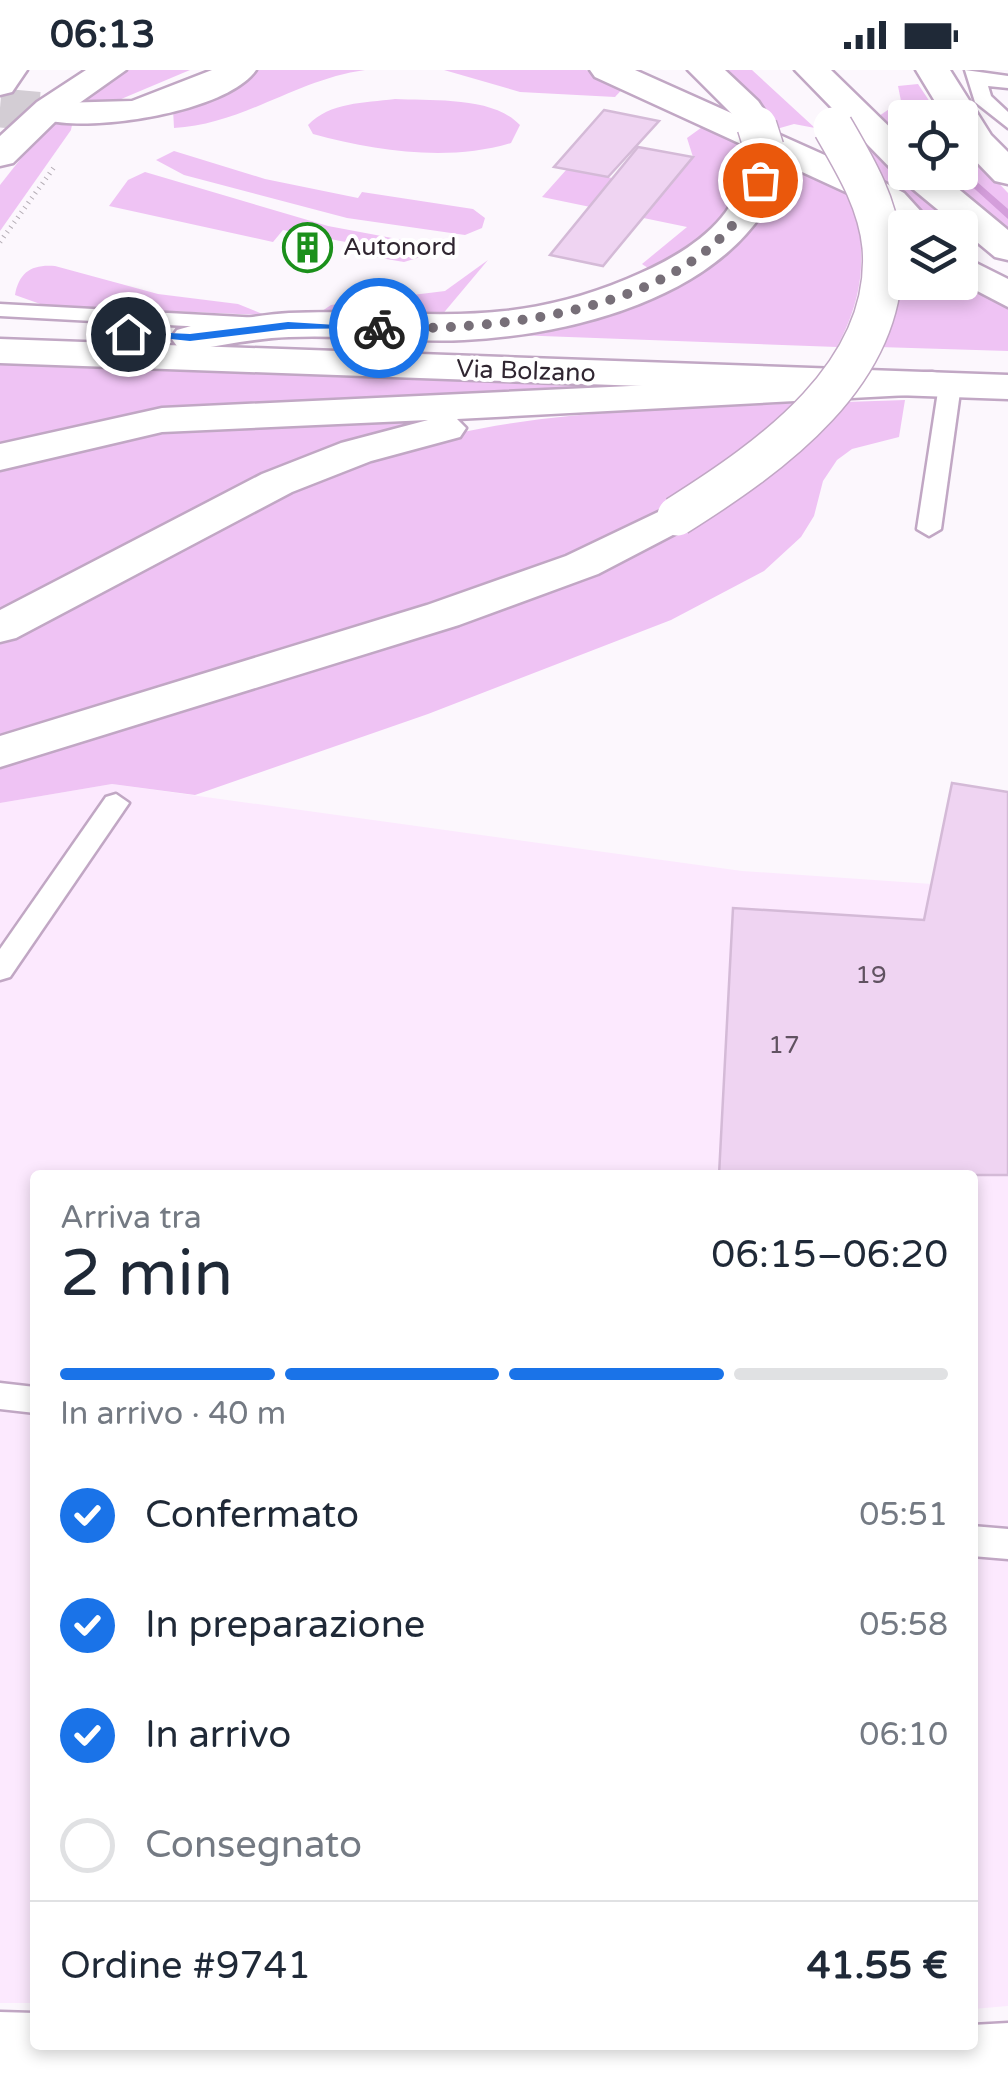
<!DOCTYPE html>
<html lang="it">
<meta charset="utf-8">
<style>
:root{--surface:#fff;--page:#f2f2f3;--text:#1f2937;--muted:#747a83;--line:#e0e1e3;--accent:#1a73e8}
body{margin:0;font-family:"Varela Round",sans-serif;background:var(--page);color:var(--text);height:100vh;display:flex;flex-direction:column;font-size:38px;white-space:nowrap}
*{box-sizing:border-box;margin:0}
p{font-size:32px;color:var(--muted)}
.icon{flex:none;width:55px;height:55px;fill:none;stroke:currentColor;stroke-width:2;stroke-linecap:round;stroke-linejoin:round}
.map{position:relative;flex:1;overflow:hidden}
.side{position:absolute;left:30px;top:1100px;width:948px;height:880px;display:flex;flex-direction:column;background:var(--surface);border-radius:10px;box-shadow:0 5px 15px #0003}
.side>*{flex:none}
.controls{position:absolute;left:888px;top:30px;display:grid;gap:20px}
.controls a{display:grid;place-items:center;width:90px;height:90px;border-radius:10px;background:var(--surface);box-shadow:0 5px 15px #0003;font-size:50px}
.pin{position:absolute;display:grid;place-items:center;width:85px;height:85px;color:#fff;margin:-42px;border:5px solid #fff;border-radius:50%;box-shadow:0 2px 10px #0007}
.courier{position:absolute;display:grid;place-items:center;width:100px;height:100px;margin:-50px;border:8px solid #1a73e8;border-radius:50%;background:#fff;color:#222;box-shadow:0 2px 12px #0007}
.summary em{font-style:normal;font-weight:600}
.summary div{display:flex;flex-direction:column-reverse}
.summary{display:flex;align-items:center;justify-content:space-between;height:170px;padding:0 30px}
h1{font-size:65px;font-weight:600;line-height:75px}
.bar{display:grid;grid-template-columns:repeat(4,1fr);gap:15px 10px;align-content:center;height:120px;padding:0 30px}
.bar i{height:12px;border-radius:8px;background:var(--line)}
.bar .selected{background:var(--accent)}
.bar p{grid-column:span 4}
.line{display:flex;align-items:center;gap:25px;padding:0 30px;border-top:2px solid var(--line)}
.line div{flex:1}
ol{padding:0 30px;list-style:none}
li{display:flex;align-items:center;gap:30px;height:110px}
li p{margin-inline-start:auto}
li .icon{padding:10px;border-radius:50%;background:var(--accent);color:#fff;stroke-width:4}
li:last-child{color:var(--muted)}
li i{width:55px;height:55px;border:5px solid var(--line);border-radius:50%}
.status{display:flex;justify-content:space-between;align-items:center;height:70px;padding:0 50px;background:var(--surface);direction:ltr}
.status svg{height:28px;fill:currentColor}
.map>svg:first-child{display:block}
.built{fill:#fce9fe}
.green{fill:#efc3f4}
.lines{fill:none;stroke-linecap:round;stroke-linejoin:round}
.stream{fill:#d49edb;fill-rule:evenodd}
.building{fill:#efd4f2;stroke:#d4bad7;stroke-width:2.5}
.street-tunnel{stroke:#d3cdd4;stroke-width:39;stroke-dasharray:39 20;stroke-linecap:butt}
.lane-casing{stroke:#c1a7c4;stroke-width:5}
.street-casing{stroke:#c1a7c4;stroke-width:5}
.secondary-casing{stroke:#c1a7c4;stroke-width:5}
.highway-casing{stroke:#c1a7c4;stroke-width:5}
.path{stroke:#b4adb5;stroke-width:5;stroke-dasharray:1 5;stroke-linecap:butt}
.lane{fill:#fff;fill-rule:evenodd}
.street{fill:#fff;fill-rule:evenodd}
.secondary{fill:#fff;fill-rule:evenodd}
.highway{fill:#fff;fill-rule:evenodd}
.highway-bridge-casing{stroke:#c1a7c4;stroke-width:42;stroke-linecap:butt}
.highway-bridge{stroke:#fff;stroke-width:39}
.route{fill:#1a73e8}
.done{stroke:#776f78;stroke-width:10;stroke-dasharray:0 18}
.labels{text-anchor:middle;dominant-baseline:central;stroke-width:8;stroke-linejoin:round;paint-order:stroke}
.far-poi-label{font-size:25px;fill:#302631;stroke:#fff;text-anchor:start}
.far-street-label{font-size:25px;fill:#302631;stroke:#fff}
.number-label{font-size:25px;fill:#605261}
</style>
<div class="status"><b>06:13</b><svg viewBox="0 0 49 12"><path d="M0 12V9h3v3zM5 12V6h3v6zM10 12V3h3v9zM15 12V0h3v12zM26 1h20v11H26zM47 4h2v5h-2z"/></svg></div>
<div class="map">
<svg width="1008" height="2010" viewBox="0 0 1008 2010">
<rect width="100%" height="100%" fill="#fcf7fd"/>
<path class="built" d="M112,714L742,801L932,814L1008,827V1936L973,1939L972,1105H35V1933H0V733Z"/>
<g class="green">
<path d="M120,0H190L107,35L65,38Z"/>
<path d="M252,0H365C297,9 242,55 174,58L173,39Z"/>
<path d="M444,0H586L626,15L615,27L520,22Z"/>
<path d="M722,0H752L815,58L794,54L773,60L757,30Z"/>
<path d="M918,14L940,47L905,48V73L879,46L901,31L898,16Z"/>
<path d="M395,29C431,31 493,26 520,55L511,73C448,92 376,81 313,64L308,55C330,32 364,33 395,29Z"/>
<path d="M52,49L72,55L71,60L0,161V115Z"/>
<path d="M705,55L745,71C755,134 703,174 651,200L642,194L687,157L542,127L567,99L652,116L656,112L670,115L693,87L687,68Z"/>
<path d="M960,72L1008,123V167L933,103L960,102Z"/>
<path d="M871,76L955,157C912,157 884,113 864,78Z"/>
<path d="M174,81L265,109L358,128L362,122L473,139L485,148L482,158L465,165L347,148L184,105L156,90Z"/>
<path d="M779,84L851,119C866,180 867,220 837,277L491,264L721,186L763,145L774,119Z"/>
<path d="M145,102L328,156L424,174L434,183L404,192L345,182L351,173L283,160L273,172L109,136L128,110Z"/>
<path d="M895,149L905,159V212H960V208L1008,232V281L879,277C902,236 898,195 895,149Z"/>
<path d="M488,190L441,246L316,245L331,235L445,221Z"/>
<path d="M55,196L158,224L238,234L265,245L46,236L15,225C19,202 32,194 55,196Z"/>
<path d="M0,291L639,319L154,341L63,358L0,377Z"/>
<path d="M905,330L899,367L852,379L837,390L823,411L814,446L801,467L764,501L671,550L428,644L195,725L112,714L0,733V696L182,643L515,535L599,500L845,332Z"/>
<path d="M796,333C673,464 500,511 334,563C223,597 112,631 0,664V571C130,503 257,426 397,380C523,338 664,341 796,333Z"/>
<path d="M435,346C272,387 148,464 0,539V398C144,354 285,354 435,346Z"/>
</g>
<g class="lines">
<g class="stream">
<path d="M909,40L918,48H907L903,43Z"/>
<path d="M960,97L1008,139V149L956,102H960Z"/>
</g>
</g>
<g class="building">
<path d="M604,40L659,51L608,107L554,97Z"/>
<path d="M638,77L693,87L603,196L550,185Z"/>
<path d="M952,713L1008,722V1105H719L733,838L924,850Z"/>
</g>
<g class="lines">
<path class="street-tunnel" d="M0,38L58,43"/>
<defs>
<g id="lane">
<path d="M965,0L1008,6V18L988,16L991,26L1008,42V58L975,32Z"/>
<path d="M0,234L260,248L271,254L260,260L0,246Z"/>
<path d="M950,308L961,315L941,459L929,466L917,459L939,315Z"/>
<path d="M116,724L129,733L10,907L0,910V879L106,727Z"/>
<path d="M0,1313L35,1317V1343L0,1339Z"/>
<path d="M972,1456L1008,1459V1489L972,1486Z"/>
</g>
<g id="street">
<path d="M212,0H256C227,42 94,62 46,50L41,43L46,36L58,33L132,31Z"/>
<path d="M590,0H635L876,108L904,123L936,158H905V166L878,139L850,124L595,7Z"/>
<path d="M916,0H950L991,65L1008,82V114L995,111L964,79L960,48H945Z"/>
<path d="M960,185L1008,209V237L960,212Z"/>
<path d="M0,1942L35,1943V1975H972V1955L1008,1953V2010H0Z"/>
</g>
<path id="secondary" d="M0,269L1008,305V329L0,293Z"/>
<g id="highway">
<path d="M0,0H27L12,22L0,25Z"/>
<path d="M86,0H126L61,46L13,93L0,96V66L37,32Z"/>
<path d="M688,0H725L758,31L775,56L769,63H745L732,44Z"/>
<path d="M795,0H831L905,72V102H938L1008,160V190L995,187L902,110Z"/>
<path d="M764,67L777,70L782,78C780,92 780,110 774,123C723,227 572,265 464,270C406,273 348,264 289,267C256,268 224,275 191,280L177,276L171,268L177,260L191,256C224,252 256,245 289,243C417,238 500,262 627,209C661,195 698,176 722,147C744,122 736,93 751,70Z"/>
<path d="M932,302L946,305L952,314L946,323L457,349L466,358L460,367L371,391L292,422L16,568L0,572V540L262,404L341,373L428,350L162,362L0,400V374L162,338Z"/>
<path d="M677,433L692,437L699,446L692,455L598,504L459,555L0,697V666L427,535L566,486Z"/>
</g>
</defs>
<use href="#lane" class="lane-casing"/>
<use href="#street" class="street-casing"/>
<use href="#secondary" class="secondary-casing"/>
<use href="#highway" class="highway-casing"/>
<path class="path" d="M0,172L55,96"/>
<use href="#lane" class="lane"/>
<use href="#street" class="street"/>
<use href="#secondary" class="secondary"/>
<use href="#highway" class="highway"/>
<defs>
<g id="highway-bridge">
<path d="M757,56L764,78"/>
<path d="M677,446C769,388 892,303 882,177C878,133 855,95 833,57"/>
</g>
</defs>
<use href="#highway-bridge" class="highway-bridge-casing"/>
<use href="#highway-bridge" class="highway-bridge"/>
</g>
<path class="route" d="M288,252L385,258L288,259L190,271L123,264L128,261L190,264Z"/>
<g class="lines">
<path class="done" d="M379,258C502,261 707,241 760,110"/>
</g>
<defs>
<symbol id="building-ring" viewBox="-11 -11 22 22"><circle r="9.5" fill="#fff" stroke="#1b901b" stroke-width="1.5"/><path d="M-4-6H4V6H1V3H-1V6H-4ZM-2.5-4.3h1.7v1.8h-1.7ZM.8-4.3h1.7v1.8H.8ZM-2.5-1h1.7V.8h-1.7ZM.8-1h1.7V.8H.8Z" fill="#1b901b"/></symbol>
</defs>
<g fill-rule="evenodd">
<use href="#building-ring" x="280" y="150" width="55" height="55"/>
</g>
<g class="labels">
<g class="far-poi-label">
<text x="343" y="177">Autonord</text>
</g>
<g class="far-street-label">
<text transform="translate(526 301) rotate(2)">Via Bolzano</text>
</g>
<g class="number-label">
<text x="871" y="905">19</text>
<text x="784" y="975">17</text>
</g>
</g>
</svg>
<div class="controls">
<a><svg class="icon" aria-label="locate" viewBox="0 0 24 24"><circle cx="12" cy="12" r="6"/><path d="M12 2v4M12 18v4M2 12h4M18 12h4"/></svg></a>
<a><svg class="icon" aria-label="layers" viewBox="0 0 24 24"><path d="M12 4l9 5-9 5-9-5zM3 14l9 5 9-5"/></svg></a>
</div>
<div class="pin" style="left:760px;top:110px;background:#ea580c"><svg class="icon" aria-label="bag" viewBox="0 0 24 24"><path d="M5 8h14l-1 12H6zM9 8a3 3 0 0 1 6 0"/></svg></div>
<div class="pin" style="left:128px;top:264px;background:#1f2937"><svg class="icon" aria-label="home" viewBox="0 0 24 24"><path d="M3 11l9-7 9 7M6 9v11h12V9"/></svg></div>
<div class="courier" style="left:379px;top:258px"><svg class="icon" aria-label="bike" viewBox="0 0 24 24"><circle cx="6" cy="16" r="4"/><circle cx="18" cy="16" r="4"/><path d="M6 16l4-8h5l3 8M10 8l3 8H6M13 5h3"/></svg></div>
<section class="side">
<div class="summary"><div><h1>2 min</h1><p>Arriva tra</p></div><em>06:15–06:20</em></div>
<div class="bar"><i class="selected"></i><i class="selected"></i><i class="selected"></i><i></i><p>In arrivo · 40 m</p></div>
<ol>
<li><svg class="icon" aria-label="check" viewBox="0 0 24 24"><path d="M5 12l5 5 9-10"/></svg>Confermato<p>05:51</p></li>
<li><svg class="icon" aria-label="check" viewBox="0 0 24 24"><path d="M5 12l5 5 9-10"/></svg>In preparazione<p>05:58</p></li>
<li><svg class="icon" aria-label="check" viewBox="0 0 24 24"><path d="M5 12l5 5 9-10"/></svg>In arrivo<p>06:10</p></li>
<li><i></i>Consegnato</li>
</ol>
<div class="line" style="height:130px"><div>Ordine #9741</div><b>41.55 €</b></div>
</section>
</div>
